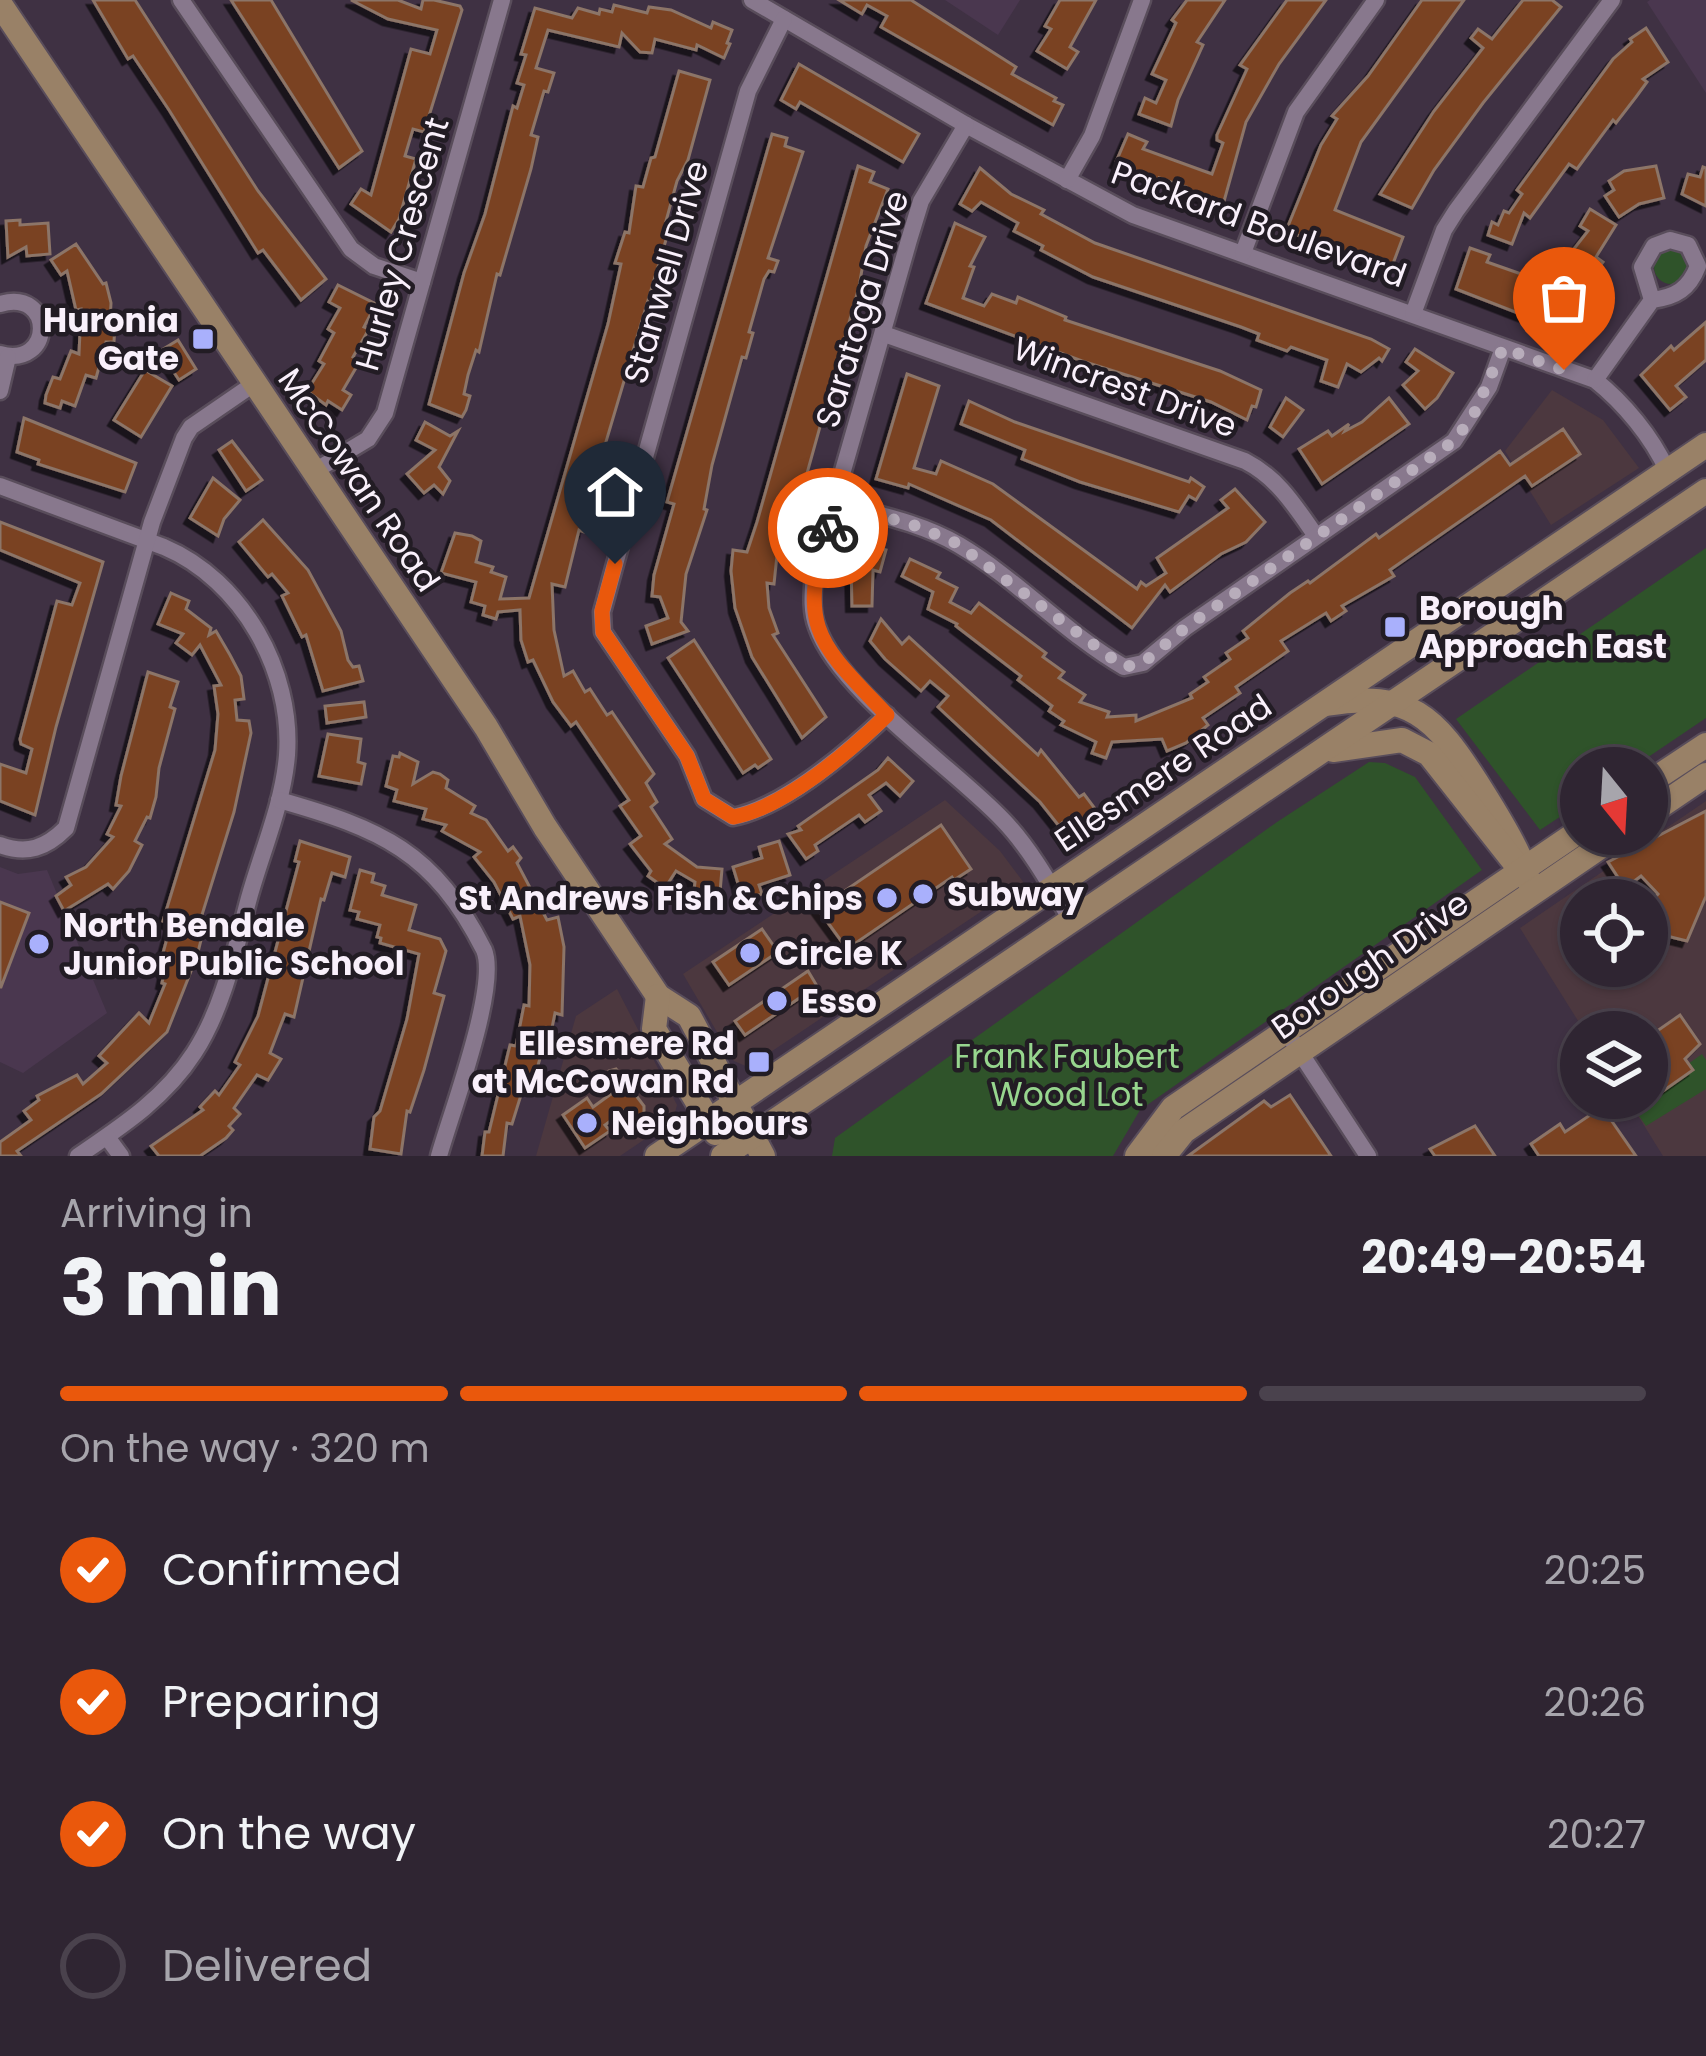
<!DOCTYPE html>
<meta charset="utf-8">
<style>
:root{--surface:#2f2532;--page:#3b313e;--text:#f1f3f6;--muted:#a7a5ac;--line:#4a424d;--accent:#ea580c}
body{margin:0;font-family:Poppins,sans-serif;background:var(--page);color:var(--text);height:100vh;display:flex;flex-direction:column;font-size:45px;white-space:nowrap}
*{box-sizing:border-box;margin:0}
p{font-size:39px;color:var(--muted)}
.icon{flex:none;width:66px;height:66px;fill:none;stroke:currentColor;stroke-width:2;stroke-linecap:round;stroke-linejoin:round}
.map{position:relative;height:1156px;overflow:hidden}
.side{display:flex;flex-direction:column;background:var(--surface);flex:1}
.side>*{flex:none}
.needle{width:78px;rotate:162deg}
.fabs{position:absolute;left:1560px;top:747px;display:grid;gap:24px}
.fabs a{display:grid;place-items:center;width:108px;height:108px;border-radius:50%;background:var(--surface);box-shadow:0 3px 9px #0004,0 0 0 3px var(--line);font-size:60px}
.pin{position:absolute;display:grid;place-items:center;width:102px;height:102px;color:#fff;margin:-123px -51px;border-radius:50% 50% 50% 0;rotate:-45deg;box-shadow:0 0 12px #0007}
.pin .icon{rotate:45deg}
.courier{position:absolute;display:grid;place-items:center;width:120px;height:120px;margin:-60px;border:9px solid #ea580c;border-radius:50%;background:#fff;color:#222;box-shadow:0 3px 15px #0007}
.headline em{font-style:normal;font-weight:700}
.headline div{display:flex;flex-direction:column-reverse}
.headline{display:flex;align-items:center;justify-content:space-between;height:204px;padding:0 60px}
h1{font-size:78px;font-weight:700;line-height:90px}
.bar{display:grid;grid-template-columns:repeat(4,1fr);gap:18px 12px;align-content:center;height:144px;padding:0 60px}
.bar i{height:15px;border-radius:9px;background:var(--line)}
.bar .active{background:var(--accent)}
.bar p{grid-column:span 4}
ol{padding:0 60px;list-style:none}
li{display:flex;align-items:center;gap:36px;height:132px}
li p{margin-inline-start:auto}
li .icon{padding:12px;border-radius:50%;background:var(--accent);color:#fff;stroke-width:4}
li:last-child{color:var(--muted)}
li i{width:66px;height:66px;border:6px solid var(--line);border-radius:50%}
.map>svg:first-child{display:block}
.commercial{fill:#4c383f;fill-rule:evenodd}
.built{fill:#4a374f}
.green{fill:#2f532a}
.building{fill:#7a4324;stroke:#8c7467;stroke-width:3;filter:url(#shadow)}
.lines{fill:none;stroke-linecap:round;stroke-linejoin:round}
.street-casing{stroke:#594d5b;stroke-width:21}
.secondary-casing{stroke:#594d5b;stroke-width:28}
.street{stroke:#88788d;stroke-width:16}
.secondary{stroke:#998167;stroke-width:24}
.done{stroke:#b8adbb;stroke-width:12;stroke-dasharray:0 21.6}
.route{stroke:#ea580c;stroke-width:15}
.poi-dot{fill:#a9b0fc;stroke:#221c24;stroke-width:4.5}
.labels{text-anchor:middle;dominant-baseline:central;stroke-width:9;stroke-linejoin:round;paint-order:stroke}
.street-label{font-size:33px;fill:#f9f0fb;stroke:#221c24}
.poi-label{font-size:33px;font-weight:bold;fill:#f9f0fb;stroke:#221c24;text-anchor:start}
.park-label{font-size:33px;fill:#97d68e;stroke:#221c24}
</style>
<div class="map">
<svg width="1706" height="1156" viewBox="0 0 1706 1156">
<defs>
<filter id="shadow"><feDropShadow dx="-5.5" dy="5.5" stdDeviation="0" flood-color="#0009"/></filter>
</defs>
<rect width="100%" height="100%" fill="#3f3143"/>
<g class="commercial">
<path d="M1552,390L1603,420L1639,468L1551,525L1505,451Z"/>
<path d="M945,800L1000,851L1024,883L748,1067L734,1061L683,974Z"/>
<path d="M1706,801V1156H1663L1627,1098H1647V1032H1585L1520,928ZM1581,900H1647V966H1581Z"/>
<path d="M617,989L677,1105L673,1120L620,1156H536L576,1016Z"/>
</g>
<g class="built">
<path d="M945,0H1020L998,35Z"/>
<path d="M1650,0H1706V93L1647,2Z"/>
<path d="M0,867L18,874L47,870L107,1013L23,1073L0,1062Z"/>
</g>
<g class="green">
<circle cx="1671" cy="267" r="17"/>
<path d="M1706,548V718L1632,768H1581V803L1540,830L1456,719Z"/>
<path d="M1369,762L1385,763L1415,777L1482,870L1140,1110L1113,1156H832L835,1138L1277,822Z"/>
<path d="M1702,1054L1706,1060V1089L1646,1126L1630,1103L1647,1098V1093L1656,1096L1690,1073L1688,1064Z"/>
</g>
<g class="building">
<path d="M93,0H135L258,191L326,279L301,300L263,250L258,253L169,110L133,56L128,59Z"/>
<path d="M231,0H271L362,151L339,168Z"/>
<path d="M351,0H398L421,9L423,0H434L460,6L462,10L424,132L413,129L405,156L416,159L399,219L391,232L351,204L361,189L371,195L411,49L430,54L437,30L388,19Z"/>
<path d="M839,0H911L1016,67L1012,74L1056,98L1054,101L1063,105L1053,125L881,27L887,16L867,5L862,14Z"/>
<path d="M1060,0H1096L1070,47L1078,52L1067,69L1037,51L1051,29L1045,26Z"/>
<path d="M1187,0H1225L1197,42L1203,45L1178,100L1171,126L1139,114L1145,98L1156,103L1166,80L1152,74L1176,23L1172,20Z"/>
<path d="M1287,0H1326L1279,64L1246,122L1223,205L1185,191L1186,187L1159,178L1158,181L1116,162L1128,134L1147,142L1143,149L1212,174L1223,143L1217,140V135L1247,69L1240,65Z"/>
<path d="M1422,0H1464L1361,142L1335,210L1403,237L1391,269L1286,231L1321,145L1337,119L1332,116L1368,76Z"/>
<path d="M1523,0H1552L1561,7L1483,103L1434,170L1412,208L1380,194L1434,111L1483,48L1471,38L1478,29L1492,39Z"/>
<path d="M614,5L647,13L649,7L671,10L711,28L713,22L732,30L727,43L730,44L724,58L697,45L696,50L655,39L652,53L640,52L622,33L619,47L548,30L536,68L554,73L548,92L544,91L531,135L538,137L531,169L500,275L497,274L479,352L476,350L468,375L464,394L470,396L466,410L462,417L429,404L464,273L485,214L513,106L517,108L524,85L517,83L526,55L521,54L535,8L572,18L578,8L599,14L600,9L612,12Z"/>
<path d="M1646,28L1668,62L1643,79L1647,82L1636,97L1616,123L1613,120L1577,169L1569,164L1530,218L1524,213L1512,244L1488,235L1492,222L1498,225L1504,211L1509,213L1522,194L1517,190L1613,59L1632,42L1630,39Z"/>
<path d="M799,64L919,134L903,162L800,102L796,109L781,100Z"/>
<path d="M679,71L710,80L688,160L677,181L666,221L671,223L597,472L584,532L579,530L565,587L552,584L554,630L564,676L573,671L585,692L590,689L607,715L612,712L654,774L646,783L657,802L651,807L672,839L665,844L697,867L722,869L719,904L693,899L695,882L676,871L665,888L648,876L651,871L630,844L641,836L620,806L629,800L576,722L571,726L553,702L533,660L528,662L521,640L520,610L498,612L496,619L483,615L485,606L471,602L476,582L441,573L455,533L472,536L481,541L476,562L493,567L491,572L506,577L500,599L529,598L608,324L621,264L615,263L625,232L629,233L636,186L643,187L651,158L655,157Z"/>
<path d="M772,134L787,138L785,146L803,152L768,258L778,261L774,272L769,271L764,279L749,332L753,333L746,358L742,357L712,465L704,509L707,510L686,574L681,622L688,631L652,644L646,626L668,618L660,597L652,596L654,575L674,504L667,502Z"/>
<path d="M858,166L874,172L870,182L888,189L866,246L859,287L794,520L790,519L781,547L778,546L774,584L767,583L769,608L778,633L773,635L826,717L802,738L752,657L735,608L731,571L733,550L747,552L757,522Z"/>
<path d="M1656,166L1664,198L1639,204L1619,217L1605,196L1614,190L1609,181L1624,171Z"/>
<path d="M1703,167L1706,168V206L1682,194L1688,174L1700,177Z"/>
<path d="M980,168L1011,194L1044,210L1041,214L1095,243L1371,339L1389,349L1382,361L1379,358L1361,372L1347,364L1338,387L1321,381L1327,360L1291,347L1287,351L1257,340L1259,334L1241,327L1093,277L1041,250L1043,246L1014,231L1018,223L981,202L972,211L960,204Z"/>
<path d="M1590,209L1616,225L1596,257L1603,262L1591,278L1566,259L1588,231L1580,226Z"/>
<path d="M20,220V225L48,223L50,254L27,256L26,247L8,257L6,221Z"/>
<path d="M955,223L985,237L970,266L974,267L963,298L984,306L992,294L1016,303L1018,297L1066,317L1065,320L1220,371L1261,390L1256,407L1252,406L1247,420L1211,402L1082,361L926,303Z"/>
<path d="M76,244L103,284L106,283L111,303L110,322L115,323L114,342H106L96,378L86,375L75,406L62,401L60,408L45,403L46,395L53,377L60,379L71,351L79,354L81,309L76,310L67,271L61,275L51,260Z"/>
<path d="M1470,248L1490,255L1487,262L1544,282L1543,285L1600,301L1582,338L1456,289Z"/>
<path d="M338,285L376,304L364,327L369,329L353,357L360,361L343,390L351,395L342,410L328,401L326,405L307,391L324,364L319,361L334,333L328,329L340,308L329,302Z"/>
<path d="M1706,322V360L1676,386L1686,397L1670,410L1641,375L1671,346L1674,350Z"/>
<path d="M178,340L196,369L179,380L160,351Z"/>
<path d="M1415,349L1453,373L1437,398L1425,409L1403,385L1418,371L1406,362Z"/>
<path d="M145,370L172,386L141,437L114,420Z"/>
<path d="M907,374L939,386L914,468L936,474L941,461L993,484L1137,589L1141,582L1146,586L1166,573L1157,558L1228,508L1221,500L1235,489L1265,522L1246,542L1221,554L1170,592L1165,585L1132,628L991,520L909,484L908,488L876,479Z"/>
<path d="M1286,398L1303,410L1283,437L1270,427Z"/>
<path d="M1389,398L1409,424L1322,484L1299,449L1328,431L1332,436L1349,424L1345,431L1362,422Z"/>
<path d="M969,401L1015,422L1189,482L1191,478L1204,487L1196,500L1189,496L1179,512L1080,482L1022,459L1025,450L961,424Z"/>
<path d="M24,418L136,463L125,492L38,464L39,460L17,452Z"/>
<path d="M425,422L450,436L458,431L439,467L450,481L443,494L434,485L424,493L407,474L435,450L416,440Z"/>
<path d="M1563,429L1580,454L1532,486L1525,476L1390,570L1394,576L1342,606L1346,611L1331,621L1326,613L1281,641L1288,651L1236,687L1240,693L1203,718L1208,725L1186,743L1167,751L1162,739L1112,742L1106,758L1092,753L1096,742L1061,725L1064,721L1049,711L1052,706L1018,680L1021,676L956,626L957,624L928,609L933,592L902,576L910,559L940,573L937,578L957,588L950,602L971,613L979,603L1046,653L1043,657L1064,672L1059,678L1085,695L1080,702L1109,712L1107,717L1136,715V721L1192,698L1190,694L1208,682L1204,677L1230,659L1226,653L1248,638L1243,631L1290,593L1308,581L1310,583L1376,534L1379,538L1500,451L1510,465Z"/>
<path d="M232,441L262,480L246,491L219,450Z"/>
<path d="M213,478L240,500L224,519L218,536L190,518Z"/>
<path d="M263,520L308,570L341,631L348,660L353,667L359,666L363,681L323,691L306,635L302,637L282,596L288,593L272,574L268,577L239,542Z"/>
<path d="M0,522L103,562L56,727L35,815L0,801V764L26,773L32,749L21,744L20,739L57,601L72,605L80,583L0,550Z"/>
<path d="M857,544L886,550L880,572L873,570L872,606H852L851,565Z"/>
<path d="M171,593L189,601L186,609L211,628L209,635L216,631L230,655L241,676L244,699L235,700L237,720L249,721L251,733L234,812L196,934L202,936L197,956L167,1032L101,1094L17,1151L21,1156H0V1142L31,1120L24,1111L39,1100L37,1096L77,1075L83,1084L107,1063L99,1056L139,1013L149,1023L165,984L162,983L168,954L163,953L171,924L163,921L215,750L218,714L214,686L221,685L200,645L192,655L176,643L183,634L158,624Z"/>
<path d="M881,619L902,644L909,637L1038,755L1041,750L1079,797L1084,794L1096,810L1070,833L1062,823L1059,826L1040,802L938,707L948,696L930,681L921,691L885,659L870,641Z"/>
<path d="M694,640L771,759L758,768L755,765L743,773L668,658Z"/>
<path d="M148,672L178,682L170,707L175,709L159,768L156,797L150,818L147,817L135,841L142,845L129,871L113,889L108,884L64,911L56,896L71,885L66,877L86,867L113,837L107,834L121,806L116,805L121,776Z"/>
<path d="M364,702L366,717L327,723L325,706Z"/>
<path d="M328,734L361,739L358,762L365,764L361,784L319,776Z"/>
<path d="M400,753L418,762L413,784L433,772L440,774L448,780L446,788L475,806L471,813L486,820L508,851L513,847L521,858L517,863L547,920L558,917L564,947L562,1015L555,1013L549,1043L543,1047L533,1084L525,1082L512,1124L507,1123L503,1156H482L485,1132H489L510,1045L516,1046L524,1005L529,1006L530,965L520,916L513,919L494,882L474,857L480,852L442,831L446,825L423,819L426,809L394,801L397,790L386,786L393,756L399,757Z"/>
<path d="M888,758L913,781L900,796L886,783L869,795L881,811L865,822L859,815L815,845L818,851L806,859L788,834L801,830L798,826L878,770Z"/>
<path d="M1706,811V896L1687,941L1663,935L1662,938L1647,930V907L1658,894L1641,876L1625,888L1608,862Z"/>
<path d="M941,825L971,869L954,880L952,877L847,949L818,909Z"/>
<path d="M300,841L350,857L345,877L332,873L324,900L321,899L294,1017L285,1014L270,1053L281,1059L268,1080L257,1075L234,1108L240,1114L229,1126L233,1130L226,1138L200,1156H159L151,1146L203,1110L200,1107L215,1091L219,1095L240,1065L235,1062L258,1016L299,862L295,861Z"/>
<path d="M779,841L790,875L759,885L762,894L743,900L733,867L762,858L759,847Z"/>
<path d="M360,870L374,874L372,882L385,886L382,895L416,905L409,930L440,939L446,951L434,993L444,996L424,1070L410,1112L407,1111L401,1154L370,1149L374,1117L380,1111L407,1019L419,954L380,943L381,938L377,937L380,925L357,919L359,912L350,910Z"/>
<path d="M0,902L29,913L1,987H0Z"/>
<path d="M762,929L778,952L729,985L713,962Z"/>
<path d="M808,971L817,986L745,1035L735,1021Z"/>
<path d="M1680,1015L1700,1044L1685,1059L1693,1070L1656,1096L1647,1095V1038Z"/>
<path d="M616,1069L644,1106V1113L638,1117L624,1111L605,1125L610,1131L585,1148L563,1115L587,1098L593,1107L615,1091L607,1078L609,1071Z"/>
<path d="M1290,1095L1331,1156H1188L1264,1101L1271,1107Z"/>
<path d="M1602,1107L1636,1156H1539L1531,1144L1560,1124L1565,1132Z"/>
<path d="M1475,1126L1495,1156H1435L1430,1149Z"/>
</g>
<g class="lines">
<defs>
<g id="street">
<path d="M181,0L351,249L374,266L422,282"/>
<path d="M752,0L966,125L1133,215L1595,380C1624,403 1652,437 1667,470"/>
<path d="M784,19L748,91L615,564L602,612L603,632L687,756L704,799L733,817C784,807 849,751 887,715"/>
<path d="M966,125L921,201L909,240L814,572C813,590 810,609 817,627C839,691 954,768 1003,820C1030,848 1051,886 1071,920"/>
<path d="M1067,180L1092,136L1142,0"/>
<path d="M1243,253L1296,112L1376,0"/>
<path d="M0,304C55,288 54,369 0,354"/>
<path d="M1413,314L1444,230L1456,211L1612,0"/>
<path d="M884,334L1245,461C1278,478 1295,506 1316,536"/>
<path d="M1595,380L1652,300C1676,297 1689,289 1698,266L1688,245L1670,240L1654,246L1642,267L1652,300"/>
<path d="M0,391L8,357"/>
<path d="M313,472L368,439L385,413L502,0"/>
<path d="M0,486L164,547C242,580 293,671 287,755C283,804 262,851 249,898C235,950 224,1007 194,1053C165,1098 122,1126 78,1156"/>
<path d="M835,503C876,514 922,523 959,545C1018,580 1065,633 1124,667L1143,663L1185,628L1454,441L1489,387L1503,348"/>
<path d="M279,800C381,829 434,851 484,950C499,986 451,1113 439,1156"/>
<path d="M0,845C27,855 46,848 66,828L152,522L184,438L191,427L255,383"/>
<path d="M1286,1031L1368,1156"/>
<path d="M107,1137L121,1156"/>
</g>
<g id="secondary">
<path d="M0,4L486,727L545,827L658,996L689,1016L763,1156"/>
<path d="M1326,704C1410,690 1435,717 1477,783C1492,807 1507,830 1519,856"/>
<path d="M1333,750L1402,740L1429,754L1530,882"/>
<path d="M1647,784L1706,745"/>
<path d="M1647,815L1706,775"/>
<path d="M658,996L654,1029L716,1133"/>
<path d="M657,1156L1706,445"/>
<path d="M723,1156L1706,491"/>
<path d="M1137,1156L1173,1108L1581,830"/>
<path d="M1164,1156L1184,1131L1619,834"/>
</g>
</defs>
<use href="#street" class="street-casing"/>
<use href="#secondary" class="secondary-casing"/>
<use href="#street" class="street"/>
<use href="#secondary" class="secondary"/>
</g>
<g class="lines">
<path class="done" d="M828,528L836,503L916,526L956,543L1124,667L1143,663L1185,628L1454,441L1473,416L1503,348L1564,370"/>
<path class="route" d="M615,564L602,611L603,632L687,756L704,799L733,817C784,808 850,751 887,715C819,643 797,630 828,528"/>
</g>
<g class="poi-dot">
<rect x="191" y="327" width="24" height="24" rx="6"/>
<rect x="1383" y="615" width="24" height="24" rx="6"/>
<circle cx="923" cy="894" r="12"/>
<circle cx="887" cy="898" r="12"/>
<circle cx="39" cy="944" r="12"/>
<circle cx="750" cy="953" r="12"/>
<circle cx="777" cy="1001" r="12"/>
<rect x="747" y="1050" width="24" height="24" rx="6"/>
<circle cx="587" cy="1123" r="12"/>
</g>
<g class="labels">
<g class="street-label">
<text transform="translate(1259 224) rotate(20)">Packard Boulevard</text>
<text transform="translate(402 244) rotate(-74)">Hurley Crescent</text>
<text transform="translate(666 272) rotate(-74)">Stanwell Drive</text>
<text transform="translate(862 309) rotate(-73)">Saratoga Drive</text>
<text transform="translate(1125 387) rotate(20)">Wincrest Drive</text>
<text transform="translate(359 480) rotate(56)">McCowan Road</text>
<text transform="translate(1163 773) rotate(-34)">Ellesmere Road</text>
<text transform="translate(1370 965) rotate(-35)">Borough Drive</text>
</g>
<g class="poi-label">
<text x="179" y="320" text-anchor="end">Huronia<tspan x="179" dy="38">Gate</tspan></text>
<text x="1419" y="608">Borough<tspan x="1419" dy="38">Approach East</tspan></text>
<text x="947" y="894">Subway</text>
<text x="863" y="898" text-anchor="end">St Andrews Fish &amp; Chips</text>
<text x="63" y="925">North Bendale<tspan x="63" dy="38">Junior Public School</tspan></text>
<text x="774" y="953">Circle K</text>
<text x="801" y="1001">Esso</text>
<text x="735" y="1043" text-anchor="end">Ellesmere Rd<tspan x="735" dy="38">at McCowan Rd</tspan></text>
<text x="611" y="1123">Neighbours</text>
</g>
<g class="park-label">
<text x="1067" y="1056">Frank Faubert<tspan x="1067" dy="38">Wood Lot</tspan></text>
</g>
</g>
</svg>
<div class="fabs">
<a><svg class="needle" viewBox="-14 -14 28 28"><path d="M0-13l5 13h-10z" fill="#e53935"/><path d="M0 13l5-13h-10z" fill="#a7a5ac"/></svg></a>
<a><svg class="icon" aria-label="locate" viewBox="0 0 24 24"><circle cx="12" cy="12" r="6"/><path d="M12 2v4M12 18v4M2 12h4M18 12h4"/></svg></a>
<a><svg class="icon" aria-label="layers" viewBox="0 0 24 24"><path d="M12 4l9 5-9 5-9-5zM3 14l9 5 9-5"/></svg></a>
</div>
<div class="pin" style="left:1564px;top:370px;background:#ea580c"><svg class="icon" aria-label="bag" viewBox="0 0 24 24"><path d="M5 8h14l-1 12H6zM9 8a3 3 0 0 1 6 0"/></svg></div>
<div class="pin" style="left:615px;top:564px;background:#1f2937"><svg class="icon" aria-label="home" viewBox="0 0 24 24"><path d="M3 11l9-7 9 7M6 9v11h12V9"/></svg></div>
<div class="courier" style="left:828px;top:528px"><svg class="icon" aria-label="bike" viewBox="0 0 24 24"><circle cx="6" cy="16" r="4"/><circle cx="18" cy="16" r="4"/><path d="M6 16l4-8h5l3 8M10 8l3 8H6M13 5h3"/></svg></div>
</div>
<section class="side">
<div class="headline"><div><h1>3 min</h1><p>Arriving in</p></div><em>20:49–20:54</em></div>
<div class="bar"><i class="active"></i><i class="active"></i><i class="active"></i><i></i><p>On the way · 320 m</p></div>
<ol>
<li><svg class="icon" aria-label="check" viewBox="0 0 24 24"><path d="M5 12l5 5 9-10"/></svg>Confirmed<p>20:25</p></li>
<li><svg class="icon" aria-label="check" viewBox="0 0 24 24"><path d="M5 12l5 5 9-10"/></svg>Preparing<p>20:26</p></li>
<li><svg class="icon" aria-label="check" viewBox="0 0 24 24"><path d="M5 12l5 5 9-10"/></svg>On the way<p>20:27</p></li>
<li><i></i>Delivered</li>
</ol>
</section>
